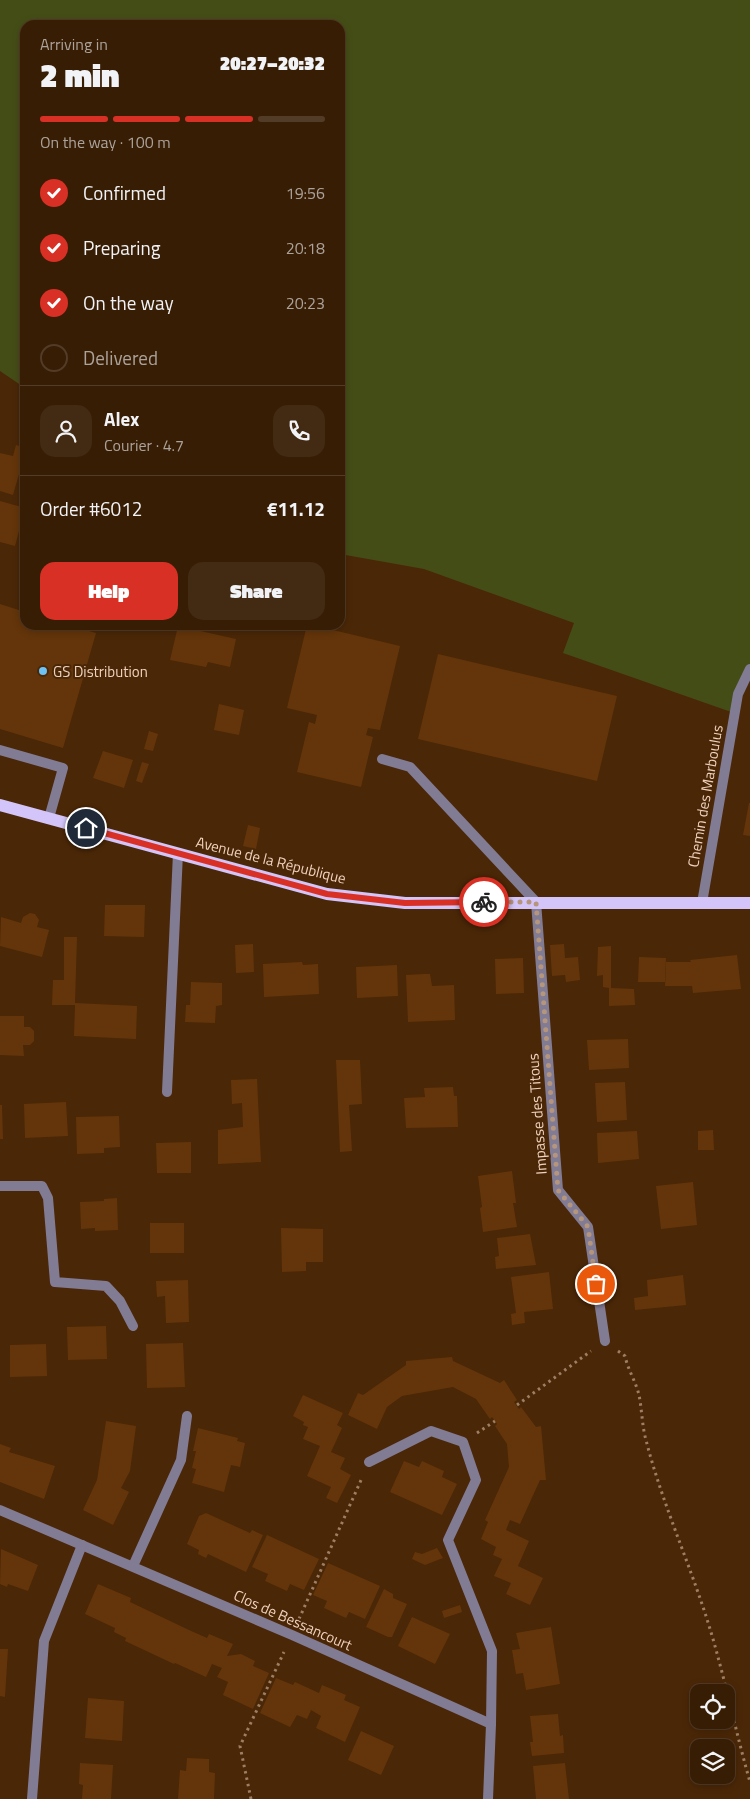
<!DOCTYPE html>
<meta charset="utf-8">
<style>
:root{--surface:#381d05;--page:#432a13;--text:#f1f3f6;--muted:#aba29a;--line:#523b27;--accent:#d93025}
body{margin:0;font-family:"Titillium Web",sans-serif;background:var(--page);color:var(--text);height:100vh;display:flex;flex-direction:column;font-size:19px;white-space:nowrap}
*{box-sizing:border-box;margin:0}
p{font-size:16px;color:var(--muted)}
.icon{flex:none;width:28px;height:28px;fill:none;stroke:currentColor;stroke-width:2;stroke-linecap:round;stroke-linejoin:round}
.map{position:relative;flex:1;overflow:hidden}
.side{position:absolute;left:20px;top:20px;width:325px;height:610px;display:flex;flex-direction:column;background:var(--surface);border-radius:15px;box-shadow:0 2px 8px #0003,0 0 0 1px var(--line)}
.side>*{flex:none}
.fabs{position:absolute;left:690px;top:1684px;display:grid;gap:10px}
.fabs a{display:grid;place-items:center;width:45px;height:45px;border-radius:10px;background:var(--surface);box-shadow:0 2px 8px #0003,0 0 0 1px var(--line);font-size:25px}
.pin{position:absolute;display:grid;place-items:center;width:42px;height:42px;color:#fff;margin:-21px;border:2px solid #fff;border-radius:50%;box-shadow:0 1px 5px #0007}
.courier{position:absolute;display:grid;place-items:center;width:50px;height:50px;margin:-25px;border:4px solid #d93025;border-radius:50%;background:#fff;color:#222;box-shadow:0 1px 6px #0007}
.summary em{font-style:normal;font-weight:800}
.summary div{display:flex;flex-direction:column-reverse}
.summary{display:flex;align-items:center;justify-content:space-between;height:85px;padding:0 20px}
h1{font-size:32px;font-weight:800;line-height:38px}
.bar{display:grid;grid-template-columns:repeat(4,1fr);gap:8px 5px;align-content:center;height:60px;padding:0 20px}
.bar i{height:6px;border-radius:4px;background:var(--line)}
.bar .selected{background:var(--accent)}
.bar p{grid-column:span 4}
.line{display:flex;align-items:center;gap:12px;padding:0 20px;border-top:1px solid var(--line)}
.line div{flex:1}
.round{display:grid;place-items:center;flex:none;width:52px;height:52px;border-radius:15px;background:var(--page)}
ol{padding:0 20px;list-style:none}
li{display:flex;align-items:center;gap:15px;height:55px}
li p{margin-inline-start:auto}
li .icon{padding:5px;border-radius:50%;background:var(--accent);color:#fff;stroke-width:4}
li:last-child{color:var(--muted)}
li i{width:28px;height:28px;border:2px solid var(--line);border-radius:50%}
.button{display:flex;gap:10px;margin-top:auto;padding:10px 20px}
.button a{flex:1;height:58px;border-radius:15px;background:var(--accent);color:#fff;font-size:20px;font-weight:800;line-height:58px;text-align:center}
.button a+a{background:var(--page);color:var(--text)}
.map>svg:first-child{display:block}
.green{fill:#454d17}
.building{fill:#64350a}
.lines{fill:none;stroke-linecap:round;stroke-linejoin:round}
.path{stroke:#9e7f64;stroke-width:3;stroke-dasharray:2.5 4;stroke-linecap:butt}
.service{stroke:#827b94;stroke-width:10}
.minor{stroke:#827b94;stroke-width:10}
.primary{stroke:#d3c5f9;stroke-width:12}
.done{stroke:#b5967d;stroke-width:5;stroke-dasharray:0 9}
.route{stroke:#d93025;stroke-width:6}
.poi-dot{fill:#6fc2f4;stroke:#4a2707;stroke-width:2}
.labels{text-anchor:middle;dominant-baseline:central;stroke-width:4;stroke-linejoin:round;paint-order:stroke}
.poi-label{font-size:15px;fill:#efd2bd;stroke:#4a2707;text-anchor:start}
.street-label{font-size:15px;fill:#efd2bd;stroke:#4a2707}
</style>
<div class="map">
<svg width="750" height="1799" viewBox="0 0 750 1799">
<rect width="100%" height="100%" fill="#4a2707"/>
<path class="green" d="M0,0H750V676L734,713L563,653L574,623L424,569L340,554V25H25V388L0,371Z"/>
<g class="building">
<path d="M16,445L25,448V461L23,460L13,495L0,491V453L13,456Z"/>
<path d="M0,501L25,508L15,546L0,542Z"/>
<path d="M0,604L25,612V625H68L96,633L63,748L0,729Z"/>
<path d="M307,625H312L400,646L380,730L368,728L366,735L373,737L361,787L297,772L309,722L315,724L317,715L287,708Z"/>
<path d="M178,626L236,639L230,667L208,662L206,667L170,660Z"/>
<path d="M438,654L617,696L597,781L418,739Z"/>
<path d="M219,704L244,710L239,735L214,730Z"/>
<path d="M149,731L158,734L153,751L144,749Z"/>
<path d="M103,751L133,760L124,788L93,778Z"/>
<path d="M142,762L149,764L142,783L136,781Z"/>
<path d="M749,803H750V836L743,835Z"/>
<path d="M248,825L260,828L256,849L243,846Z"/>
<path d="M105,905H145L144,937L104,936Z"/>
<path d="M30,913L35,914L39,920L37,927L49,930L42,957L0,946L1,917L21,923L23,917Z"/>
<path d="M64,937H77L75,1003L137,1006L136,1039L74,1036L75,1005H52L53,980H64Z"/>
<path d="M253,944L254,972L236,973L235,945Z"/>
<path d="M564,944L565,958L578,957L580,980L566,982L565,975L552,976L550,945Z"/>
<path d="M611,946V988L634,989L635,1005L609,1006V988L603,987V975L597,976L598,947Z"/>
<path d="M737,955L741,989L693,993L692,986H665L666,962H691L690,960Z"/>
<path d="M639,957L666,958L665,982H638Z"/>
<path d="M523,958L524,993L496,994L495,959Z"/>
<path d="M302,962L303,965L318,964L319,994L264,997L263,964Z"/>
<path d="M397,965L398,996L357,998L356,967Z"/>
<path d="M424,974H430L432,986L454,985L455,1020L408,1022L406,975Z"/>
<path d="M191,982L222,983V1005L216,1006L215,1023L185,1022L186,1005H190Z"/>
<path d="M0,1016H24V1027H30L34,1031V1041L30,1045H23L24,1056L0,1055Z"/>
<path d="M628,1039L629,1068L589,1070L587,1040Z"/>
<path d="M336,1060H360L362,1104L349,1105L352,1151L340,1152Z"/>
<path d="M257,1079L261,1162L218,1164V1130L243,1127L242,1103L232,1104L231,1080Z"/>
<path d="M625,1082L627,1120L597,1122L595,1083Z"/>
<path d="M453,1087L454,1096H457L458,1127L406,1128L404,1098L425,1097L424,1088Z"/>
<path d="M66,1102L68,1136L25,1138L24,1104Z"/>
<path d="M0,1105H2L3,1139H0Z"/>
<path d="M119,1116L120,1147L104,1148V1153L77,1154L76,1117Z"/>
<path d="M713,1130L714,1150H698V1131Z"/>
<path d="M637,1131L639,1159L598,1163L597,1133Z"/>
<path d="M191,1142V1173H157L156,1143Z"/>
<path d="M512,1171L516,1203H513L517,1227L483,1232L480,1208L482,1207L478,1176Z"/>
<path d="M693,1182L697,1225L661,1229L656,1186Z"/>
<path d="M117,1198L118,1230L95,1231V1228L81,1229L80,1202L104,1201V1199Z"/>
<rect x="150" y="1223" width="34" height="30"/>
<path d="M281,1228L323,1229V1262H306V1271L282,1272Z"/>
<path d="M530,1234L536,1265L496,1269L495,1257L499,1256L497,1238Z"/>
<path d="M549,1272L553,1309L524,1312L525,1323L512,1325L511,1314L516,1313L511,1277Z"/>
<path d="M683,1275L686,1305L635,1310L634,1298L648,1296L647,1280Z"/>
<path d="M188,1280L189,1322L166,1323L165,1296L157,1297L156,1281Z"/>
<path d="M106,1326L107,1359L68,1360L67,1327Z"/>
<path d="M183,1343L185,1387L147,1388L146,1344Z"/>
<path d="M46,1344L47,1376L10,1377V1345Z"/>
<path d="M452,1357L453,1361L500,1383L504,1380L517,1400L514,1402L519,1409L521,1407L536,1427L541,1426L546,1480H540L520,1524L510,1520L506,1530L529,1541L518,1566L543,1578L530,1605L506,1594L511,1583L494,1576L502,1559L493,1555L496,1547L481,1539L488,1522L485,1520L509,1467L507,1444L495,1426L497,1424L492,1417L490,1419L476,1399L453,1387L402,1396L387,1407L377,1429L348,1415L358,1393L363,1395L406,1365V1361Z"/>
<path d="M303,1395L343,1413L337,1425L342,1428L331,1452L345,1458L340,1469L351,1475L337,1503L326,1498L331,1487L307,1476L320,1446L303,1439L308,1427L303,1425L304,1422L293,1416Z"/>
<path d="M106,1421L136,1426L130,1471L121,1488L129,1492L113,1525L83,1510L97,1480Z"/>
<path d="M198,1428L238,1438L237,1441L245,1443L240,1467L231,1465L224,1492L192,1483L196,1469L192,1468L196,1451H193Z"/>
<path d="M0,1444L11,1448L9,1452L55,1466L44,1499L0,1482Z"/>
<path d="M404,1461L419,1467L422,1461L444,1471L442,1477L457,1484L442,1515L390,1492Z"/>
<path d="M206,1513L250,1533L252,1530L263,1535L246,1572L208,1554L206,1558L198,1554L199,1550L187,1544L199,1516Z"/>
<path d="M267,1535L319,1559L304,1590L290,1584L287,1591L265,1581L268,1574L252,1567Z"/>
<path d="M437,1548L443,1558L425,1565L412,1559L415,1552L422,1554Z"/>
<path d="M1,1549L38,1565L28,1591L8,1584L7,1587L0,1584Z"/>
<path d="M328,1563L380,1586L365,1619L349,1612L346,1618L324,1608L327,1601L313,1595Z"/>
<path d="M98,1584L131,1598L130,1602L189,1630L207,1638L209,1634L233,1644L227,1656L241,1654L255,1661L253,1666L269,1673L253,1709L223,1695L228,1682L217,1677L222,1668L212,1664L206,1677L175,1663L174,1664L125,1641L126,1638L114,1632L115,1628L85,1614Z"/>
<path d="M384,1589L393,1594V1598L407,1604L392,1637H388L366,1627Z"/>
<path d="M460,1605L462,1612L444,1618L442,1611Z"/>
<path d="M412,1617L450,1634L435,1664L398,1646Z"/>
<path d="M551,1627L560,1684L526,1690L523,1673L516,1674L512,1650L520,1649L516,1633Z"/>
<path d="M0,1649H8L5,1697L0,1696Z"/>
<path d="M276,1678L293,1685L295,1682L319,1693L322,1685L346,1695L344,1700L360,1707L345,1742L316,1728L321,1716L311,1710L307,1719L297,1715L290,1727L260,1713Z"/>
<path d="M88,1698L124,1701L122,1741L85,1738Z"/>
<path d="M558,1714L560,1736L563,1735L564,1753L532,1756L530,1742H533L530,1716Z"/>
<path d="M361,1731L394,1746L381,1775L348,1760Z"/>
<path d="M187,1758L209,1759V1772L215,1773L214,1799H178L180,1770L186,1771Z"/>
<path d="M80,1763L113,1765L111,1799H82L83,1785L79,1784Z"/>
<path d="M565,1763L569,1799H536L533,1766Z"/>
</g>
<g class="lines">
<g class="path">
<path d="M618,1351L625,1356C628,1370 636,1382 639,1395C642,1410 642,1426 646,1440C661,1499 686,1555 705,1613C723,1668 734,1726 750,1782"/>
<path d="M517,1405L591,1351"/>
<path d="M477,1433L495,1421"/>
<path d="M299,1619L362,1478"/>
<path d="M251,1799L240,1746L284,1652"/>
</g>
<g class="service">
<path d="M0,750L63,768L49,818"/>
<path d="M382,759L410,767L536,902"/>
<path d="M167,1092L178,853"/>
<path d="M133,1566L181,1460L187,1416"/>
</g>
<g class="minor">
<path d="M536,902L558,1190L588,1227L605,1341"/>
<path d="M702,903L738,694L750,669"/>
<path d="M0,1186H42L48,1198L55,1282L106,1286L120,1301L133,1326"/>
<path d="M369,1462L431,1431L463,1442L476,1480L448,1540L492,1651L491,1724"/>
<path d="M0,1510L292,1635L491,1724L488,1799"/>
<path d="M32,1799L44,1641L82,1545"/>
</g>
<path class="primary" d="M0,805L327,894L405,903H750"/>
</g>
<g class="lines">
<path class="done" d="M484,902H536L558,1190L588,1227L596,1284"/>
<path class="route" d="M86,828L327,894L405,903L484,902"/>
</g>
<circle class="poi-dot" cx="43" cy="671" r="5"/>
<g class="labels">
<g class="poi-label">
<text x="53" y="671">GS Distribution</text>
</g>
<g class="street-label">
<text transform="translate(705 796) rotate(-80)">Chemin des Marboulus</text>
<text transform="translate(271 860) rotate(14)">Avenue de la République</text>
<text transform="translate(537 1114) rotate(-94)">Impasse des Titous</text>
<text transform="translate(293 1620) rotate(24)">Clos de Bessancourt</text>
</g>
</g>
</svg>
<div class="fabs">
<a><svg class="icon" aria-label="locate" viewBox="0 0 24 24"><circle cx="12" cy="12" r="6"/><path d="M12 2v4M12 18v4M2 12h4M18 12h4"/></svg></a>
<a><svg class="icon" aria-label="layers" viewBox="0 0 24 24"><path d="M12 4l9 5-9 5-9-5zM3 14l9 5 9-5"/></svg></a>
</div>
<div class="pin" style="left:596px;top:1284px;background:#ea580c"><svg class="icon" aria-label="bag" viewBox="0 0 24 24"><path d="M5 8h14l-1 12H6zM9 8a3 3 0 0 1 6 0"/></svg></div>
<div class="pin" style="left:86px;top:828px;background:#1f2937"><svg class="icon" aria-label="home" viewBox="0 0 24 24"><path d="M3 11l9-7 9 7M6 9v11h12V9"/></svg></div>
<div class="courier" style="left:484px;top:902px"><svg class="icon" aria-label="bike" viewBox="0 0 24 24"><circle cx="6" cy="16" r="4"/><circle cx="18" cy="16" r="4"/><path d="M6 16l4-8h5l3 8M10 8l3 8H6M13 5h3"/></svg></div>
<section class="side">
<div class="summary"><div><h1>2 min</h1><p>Arriving in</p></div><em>20:27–20:32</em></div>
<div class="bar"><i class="selected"></i><i class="selected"></i><i class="selected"></i><i></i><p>On the way · 100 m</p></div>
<ol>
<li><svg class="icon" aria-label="check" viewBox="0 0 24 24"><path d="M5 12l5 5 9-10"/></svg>Confirmed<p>19:56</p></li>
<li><svg class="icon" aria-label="check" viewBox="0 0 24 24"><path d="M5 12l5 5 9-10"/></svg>Preparing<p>20:18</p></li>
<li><svg class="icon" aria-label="check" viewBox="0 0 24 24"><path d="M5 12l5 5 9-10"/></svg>On the way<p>20:23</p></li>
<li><i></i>Delivered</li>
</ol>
<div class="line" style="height:90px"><a class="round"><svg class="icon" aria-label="person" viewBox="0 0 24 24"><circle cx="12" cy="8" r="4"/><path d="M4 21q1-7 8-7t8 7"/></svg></a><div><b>Alex</b><p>Courier · 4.7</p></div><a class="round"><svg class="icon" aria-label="phone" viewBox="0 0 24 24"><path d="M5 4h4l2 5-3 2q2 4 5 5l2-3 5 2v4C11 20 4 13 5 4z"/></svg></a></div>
<div class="line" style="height:65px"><div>Order #6012</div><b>€11.12</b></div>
<div class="button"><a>Help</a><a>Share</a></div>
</section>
</div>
